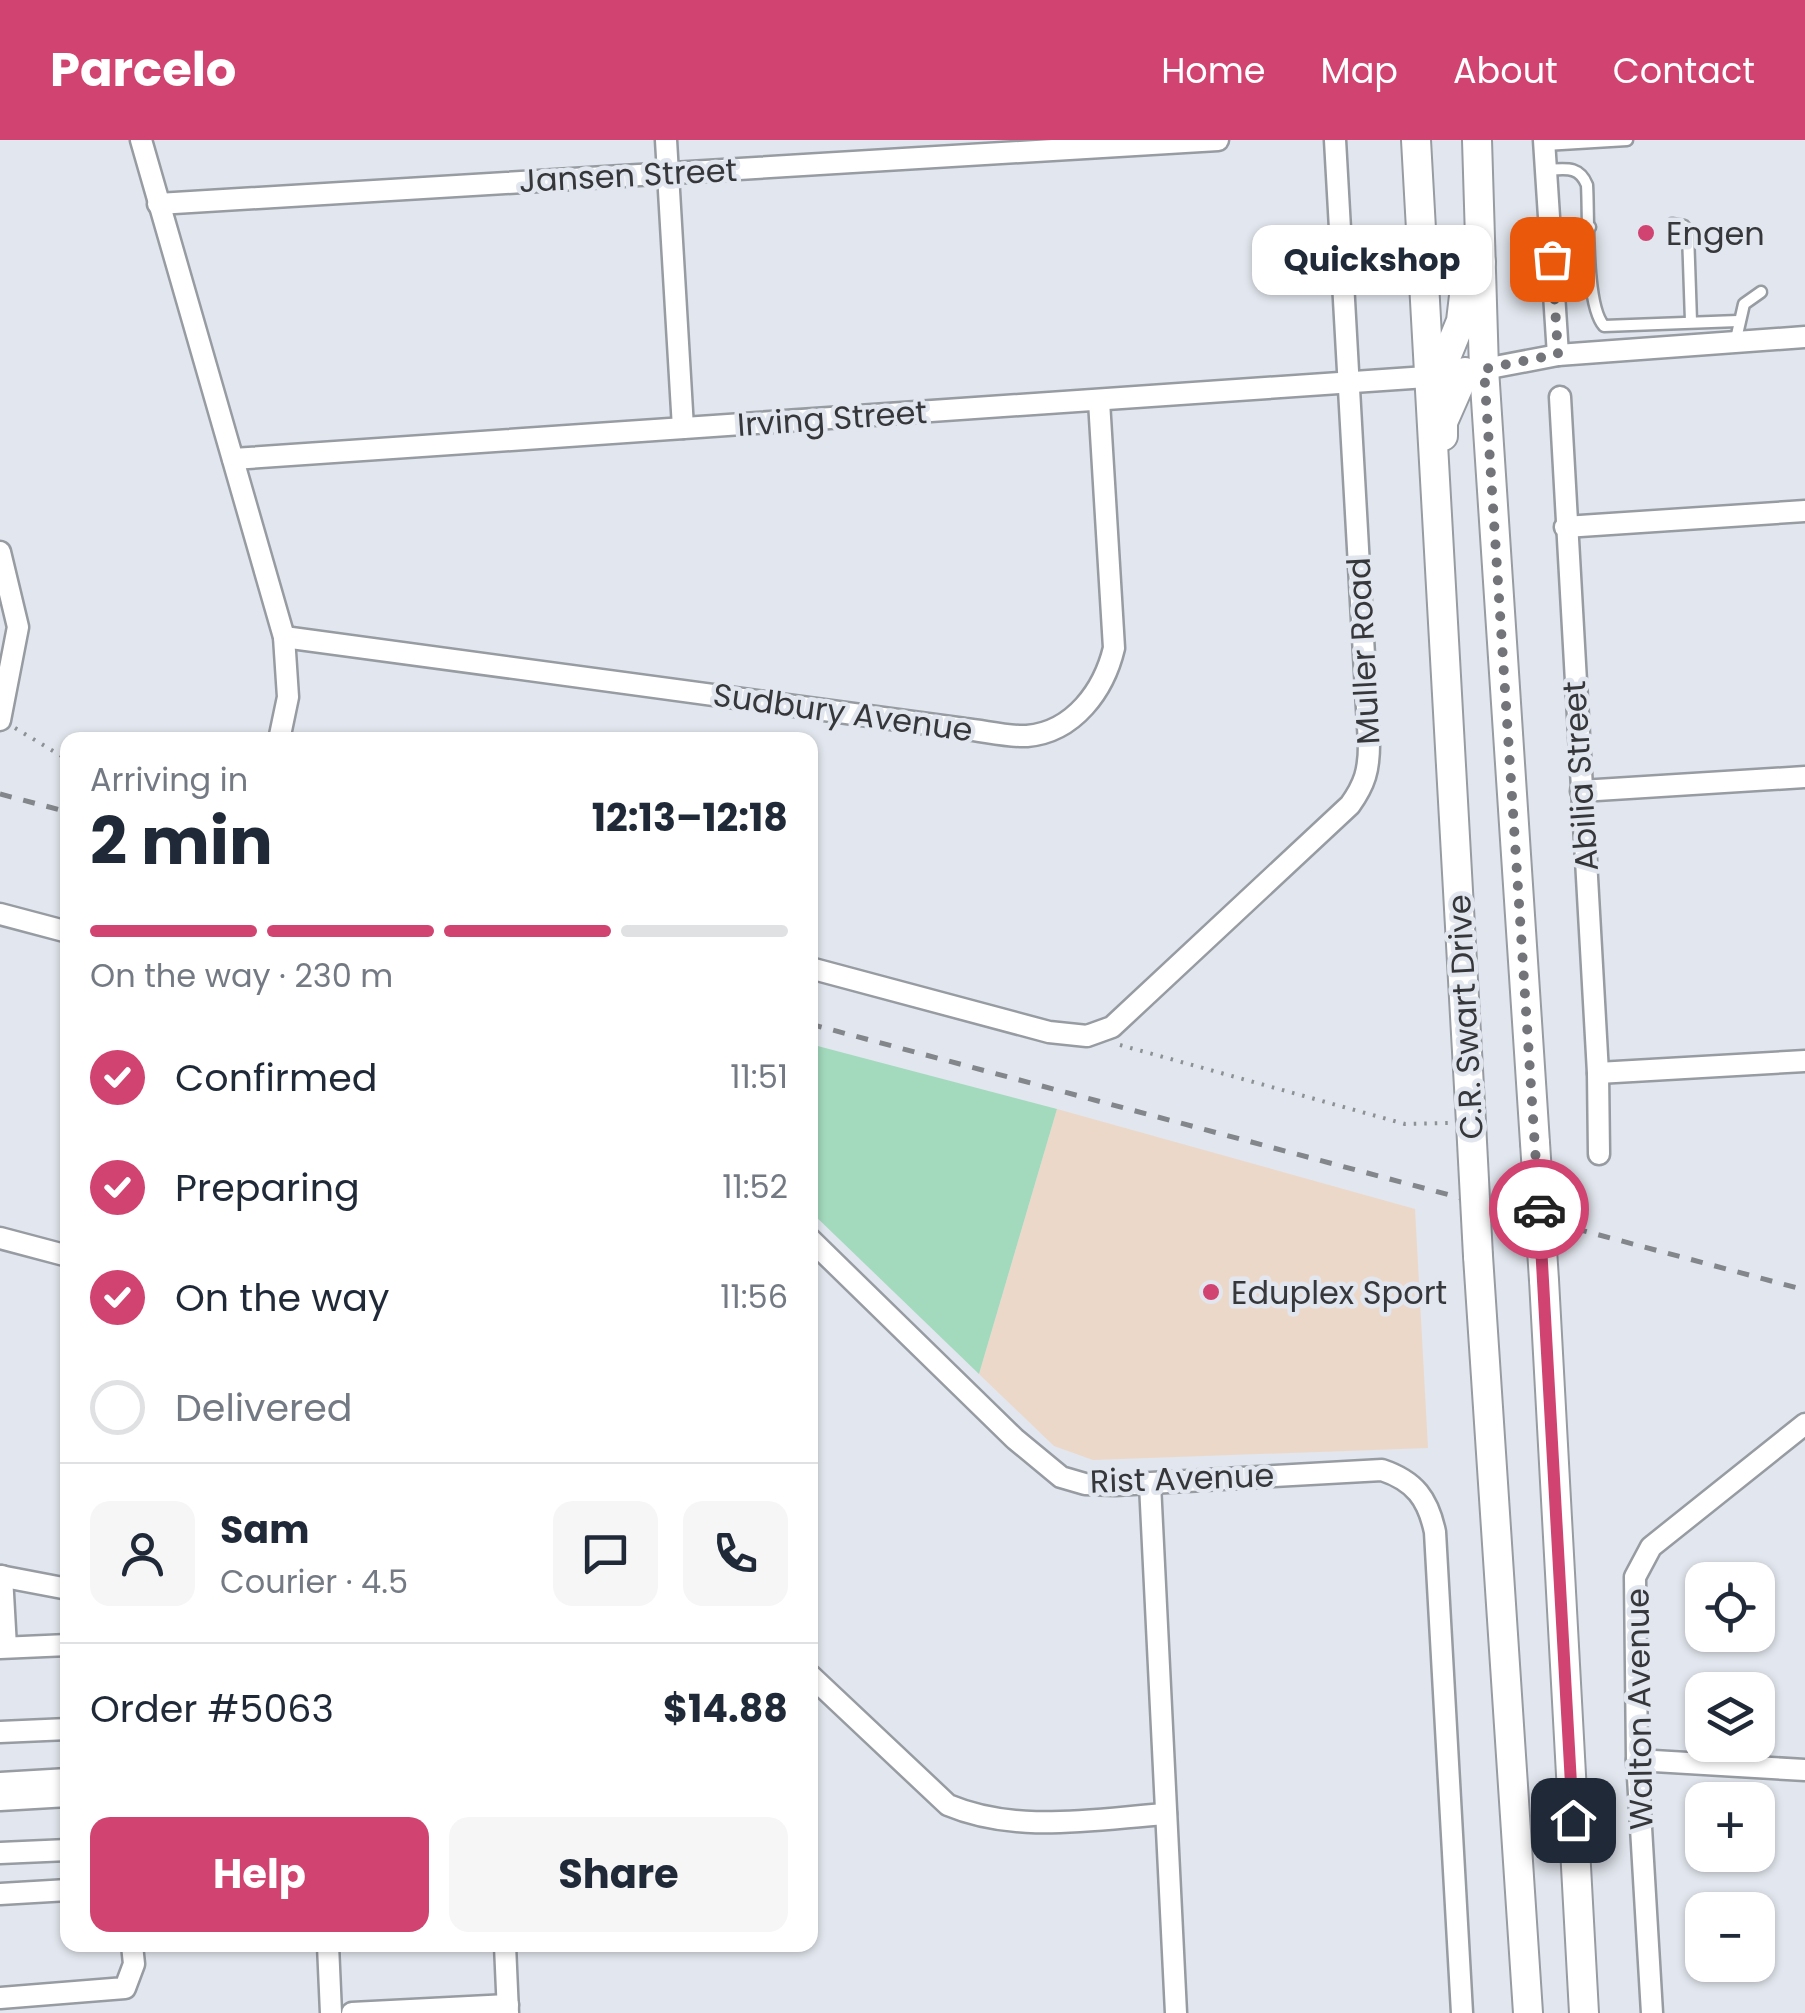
<!DOCTYPE html>
<meta charset="utf-8">
<style>
:root{--surface:#fff;--page:#f6f6f7;--text:#1f2937;--muted:#747a83;--line:#e0e1e3;--accent:#d14471}
body{margin:0;font-family:Poppins,sans-serif;background:var(--page);color:var(--text);height:100vh;display:flex;flex-direction:column;font-size:38px;white-space:nowrap}
*{box-sizing:border-box;margin:0}
p{font-size:32px;color:var(--muted)}
.icon{flex:none;width:55px;height:55px;fill:none;stroke:currentColor;stroke-width:2;stroke-linecap:round;stroke-linejoin:round}
.map{position:relative;flex:1;overflow:hidden}
.side{position:absolute;left:60px;top:592px;width:758px;height:1220px;display:flex;flex-direction:column;background:var(--surface);border-radius:20px;box-shadow:0 2px 8px #0004}
.side>*{flex:none}
.tools{position:absolute;left:1685px;top:1422px;display:grid;gap:20px}
.tools a{display:grid;place-items:center;width:90px;height:90px;border-radius:20px;background:var(--surface);box-shadow:0 2px 8px #0004;font-size:50px}
.pin{position:absolute;display:grid;place-items:center;width:85px;height:85px;color:#fff;margin:-42px;border-radius:20px;box-shadow:0 5px 15px #0006}
.courier{position:absolute;display:grid;place-items:center;width:100px;height:100px;margin:-50px;border:8px solid #d14471;border-radius:50%;background:#fff;color:#222;box-shadow:0 2px 12px #0007}
.bubble{position:absolute;height:70px;border-radius:20px;background:var(--surface);box-shadow:0 2px 8px #0004;font-size:32px;font-weight:700;line-height:70px;text-align:center}
.overview em{font-style:normal;font-weight:700}
.overview div{display:flex;flex-direction:column-reverse}
.overview{display:flex;align-items:center;justify-content:space-between;height:170px;padding:0 30px}
h1{font-size:65px;font-weight:700;line-height:75px}
.bar{display:grid;grid-template-columns:repeat(4,1fr);gap:15px 10px;align-content:center;height:120px;padding:0 30px}
.bar i{height:12px;border-radius:8px;background:var(--line)}
.bar .on{background:var(--accent)}
.bar p{grid-column:span 4}
.line{display:flex;align-items:center;gap:25px;padding:0 30px;border-top:2px solid var(--line)}
.line div{flex:1}
.round{display:grid;place-items:center;flex:none;width:105px;height:105px;border-radius:20px;background:var(--page)}
ol{padding:0 30px;list-style:none}
li{display:flex;align-items:center;gap:30px;height:110px}
li p{margin-inline-start:auto}
li .icon{padding:10px;border-radius:50%;background:var(--accent);color:#fff;stroke-width:4}
li:last-child{color:var(--muted)}
li i{width:55px;height:55px;border:5px solid var(--line);border-radius:50%}
.cta{display:flex;gap:20px;margin-top:auto;padding:20px 30px}
.cta a{flex:1;height:115px;border-radius:20px;background:var(--accent);color:#fff;font-size:40px;font-weight:700;line-height:115px;text-align:center}
.cta a+a{background:var(--page);color:var(--text)}
header{display:flex;align-items:center;gap:60px;box-sizing:border-box;height:140px;padding:0 50px;background:var(--accent);color:#fff}
header strong{font-size:48px}
nav{display:flex;gap:55px;margin-inline-start:auto;font-size:35px}
.map>svg:first-child{display:block}
.education{fill:#ecd8c9}
.green{fill:#a3dabd}
.lines{fill:none;stroke-linecap:round;stroke-linejoin:round}
.lane-casing{stroke:#979ba2;stroke-width:15}
.street-casing{stroke:#979ba2;stroke-width:25}
.secondary-casing{stroke:#979ba2;stroke-width:32}
.path{stroke:#8d9196;stroke-width:4;stroke-dasharray:2.5 8;stroke-linecap:butt}
.lane{stroke:#fff;stroke-width:10}
.street{stroke:#fff;stroke-width:20}
.secondary{stroke:#fff;stroke-width:28}
.rail{stroke:#83868b;stroke-width:5;stroke-dasharray:12 12;stroke-linecap:butt}
.secondary-bridge-casing{stroke:#979ba2;stroke-width:32;stroke-linecap:butt}
.secondary-bridge{stroke:#fff;stroke-width:28}
.done{stroke:#727479;stroke-width:10;stroke-dasharray:0 18}
.route{stroke:#d14471;stroke-width:12}
.poi-dot{fill:#d14471;stroke:#e2e6ee;stroke-width:4}
.labels{text-anchor:middle;dominant-baseline:central;stroke-width:9;stroke-linejoin:round;paint-order:stroke}
.street-label{font-size:32px;fill:#35373a;stroke:#e2e6ee}
.poi-label{font-size:32px;fill:#35373a;stroke:#e2e6ee;text-anchor:start}
</style>
<header>
<strong>Parcelo</strong>
<nav><a>Home</a><a>Map</a><a>About</a><a>Contact</a></nav>
</header>
<div class="map">
<svg width="1805" height="1873" viewBox="0 0 1805 1873">
<rect width="100%" height="100%" fill="#e2e6ee"/>
<path class="education" d="M1057,969L1415,1069L1428,1308L1093,1320L1054,1306L979,1234Z"/>
<path class="green" d="M810,904L1057,969L979,1234L810,1071Z"/>
<g class="lines">
<defs>
<g id="lane">
<path d="M1545,5L1627,0"/>
<path d="M1546,30C1565,29 1579,25 1587,45C1589,76 1585,165 1604,186L1738,181"/>
<path d="M1672,84L1684,86L1688,93L1691,181"/>
<path d="M1550,87H1590"/>
<path d="M1736,199L1744,164L1761,152"/>
</g>
<g id="street">
<path d="M141,0L284,497L288,557L279,600"/>
<path d="M666,0L683,288"/>
<path d="M1544,0L1558,215"/>
<path d="M158,64L1218,0"/>
<path d="M1474,231L1558,215L1805,197"/>
<path d="M1560,257L1598,933L1599,1014"/>
<path d="M233,319L1441,236"/>
<path d="M1565,387L1805,371"/>
<path d="M0,412L18,487L0,580"/>
<path d="M284,497L965,589C985,591 1007,597 1027,596C1074,592 1104,550 1114,508L1099,261"/>
<path d="M1581,651L1805,637"/>
<path d="M0,774L68,792"/>
<path d="M810,828L1049,892L1087,896L1112,887L1350,665C1365,644 1369,630 1369,604L1335,0"/>
<path d="M1598,933L1805,921"/>
<path d="M0,1098L68,1116"/>
<path d="M810,1099L1015,1299L1061,1337L1085,1344L1115,1345L1382,1330C1415,1341 1428,1359 1435,1392L1462,1873"/>
<path d="M1150,1344L1176,1873"/>
<path d="M0,1436L68,1449"/>
<path d="M2,1436L6,1507"/>
<path d="M0,1508L68,1505"/>
<path d="M810,1535L948,1665C1017,1694 1094,1679 1166,1674"/>
<path d="M0,1592L68,1589"/>
<path d="M1637,1620L1805,1630"/>
<path d="M0,1643L68,1639"/>
<path d="M0,1660L68,1656"/>
<path d="M0,1713L68,1710"/>
<path d="M0,1754L68,1750"/>
<path d="M328,1805L331,1873"/>
<path d="M505,1805L508,1873"/>
<path d="M0,1858L125,1848L134,1824L132,1805"/>
<path d="M352,1873L508,1865"/>
<path d="M1652,1873L1637,1620L1635,1437L1651,1407L1805,1284"/>
</g>
<g id="secondary">
<path d="M1416,0L1471,983"/>
<path d="M1477,0L1484,229L1535,1003"/>
<path d="M1438,237L1461,181L1466,139L1481,122"/>
<path d="M1443,296V282L1465,232"/>
<path d="M1478,1116L1528,1873"/>
<path d="M1544,1140L1584,1873"/>
</g>
</defs>
<use href="#lane" class="lane-casing"/>
<use href="#street" class="street-casing"/>
<use href="#secondary" class="secondary-casing"/>
<g class="path">
<path d="M15,588L68,620"/>
<path d="M1120,905L1405,984L1450,983"/>
</g>
<use href="#lane" class="lane"/>
<use href="#street" class="street"/>
<use href="#secondary" class="secondary"/>
<g class="rail">
<path d="M0,654L68,672"/>
<path d="M810,884L1805,1150"/>
</g>
<defs>
<g id="secondary-bridge">
<path d="M1471,983L1478,1116"/>
<path d="M1535,1003L1544,1140"/>
</g>
</defs>
<use href="#secondary-bridge" class="secondary-bridge-casing"/>
<use href="#secondary-bridge" class="secondary-bridge"/>
</g>
<g class="lines">
<path class="done" d="M1539,1069L1484,229L1558,214L1552,119"/>
<path class="route" d="M1539,1069L1573,1680"/>
</g>
<g class="poi-dot">
<circle cx="1646" cy="93" r="10"/>
<circle cx="1211" cy="1152" r="10"/>
</g>
<g class="labels">
<g class="street-label">
<text transform="translate(628 35) rotate(-3)">Jansen Street</text>
<text transform="translate(832 278) rotate(-4)">Irving Street</text>
<text transform="translate(1363 511) rotate(-93)">Muller Road</text>
<text transform="translate(843 572) rotate(8)">Sudbury Avenue</text>
<text transform="translate(1580 636) rotate(-94)">Abilia Street</text>
<text transform="translate(1465 877) rotate(-93)">C.R. Swart Drive</text>
<text transform="translate(1182 1338) rotate(-2)">Rist Avenue</text>
<text transform="translate(1639 1569) rotate(-91)">Walton Avenue</text>
</g>
<g class="poi-label">
<text x="1666" y="93">Engen</text>
<text x="1231" y="1152">Eduplex Sport</text>
</g>
</g>
</svg>
<div class="tools">
<a><svg class="icon" aria-label="locate" viewBox="0 0 24 24"><circle cx="12" cy="12" r="6"/><path d="M12 2v4M12 18v4M2 12h4M18 12h4"/></svg></a>
<a><svg class="icon" aria-label="layers" viewBox="0 0 24 24"><path d="M12 4l9 5-9 5-9-5zM3 14l9 5 9-5"/></svg></a>
<a>+</a>
<a>−</a>
</div>
<div class="pin" style="left:1552px;top:119px;background:#ea580c"><svg class="icon" aria-label="bag" viewBox="0 0 24 24"><path d="M5 8h14l-1 12H6zM9 8a3 3 0 0 1 6 0"/></svg></div>
<div class="pin" style="left:1573px;top:1680px;background:#1f2937"><svg class="icon" aria-label="home" viewBox="0 0 24 24"><path d="M3 11l9-7 9 7M6 9v11h12V9"/></svg></div>
<div class="courier" style="left:1539px;top:1069px"><svg class="icon" aria-label="car" viewBox="0 0 24 24"><path d="M5 17H2v-5l4-1 3-4h7l3 4 3 1v5h-3M9 17h6M6 11h13"/><circle cx="7" cy="17" r="2"/><circle cx="17" cy="17" r="2"/></svg></div>
<div class="bubble" style="left:1252px;top:85px;width:240px">Quickshop</div>
<section class="side">
<div class="overview"><div><h1>2 min</h1><p>Arriving in</p></div><em>12:13–12:18</em></div>
<div class="bar"><i class="on"></i><i class="on"></i><i class="on"></i><i></i><p>On the way · 230 m</p></div>
<ol>
<li><svg class="icon" aria-label="check" viewBox="0 0 24 24"><path d="M5 12l5 5 9-10"/></svg>Confirmed<p>11:51</p></li>
<li><svg class="icon" aria-label="check" viewBox="0 0 24 24"><path d="M5 12l5 5 9-10"/></svg>Preparing<p>11:52</p></li>
<li><svg class="icon" aria-label="check" viewBox="0 0 24 24"><path d="M5 12l5 5 9-10"/></svg>On the way<p>11:56</p></li>
<li><i></i>Delivered</li>
</ol>
<div class="line" style="height:180px"><a class="round"><svg class="icon" aria-label="person" viewBox="0 0 24 24"><circle cx="12" cy="8" r="4"/><path d="M4 21q1-7 8-7t8 7"/></svg></a><div><b>Sam</b><p>Courier · 4.5</p></div><a class="round"><svg class="icon" aria-label="chat" viewBox="0 0 24 24"><path d="M4 5h16v11H9l-5 4z"/></svg></a><a class="round"><svg class="icon" aria-label="phone" viewBox="0 0 24 24"><path d="M5 4h4l2 5-3 2q2 4 5 5l2-3 5 2v4C11 20 4 13 5 4z"/></svg></a></div>
<div class="line" style="height:130px"><div>Order #5063</div><b>$14.88</b></div>
<div class="cta"><a>Help</a><a>Share</a></div>
</section>
</div>
